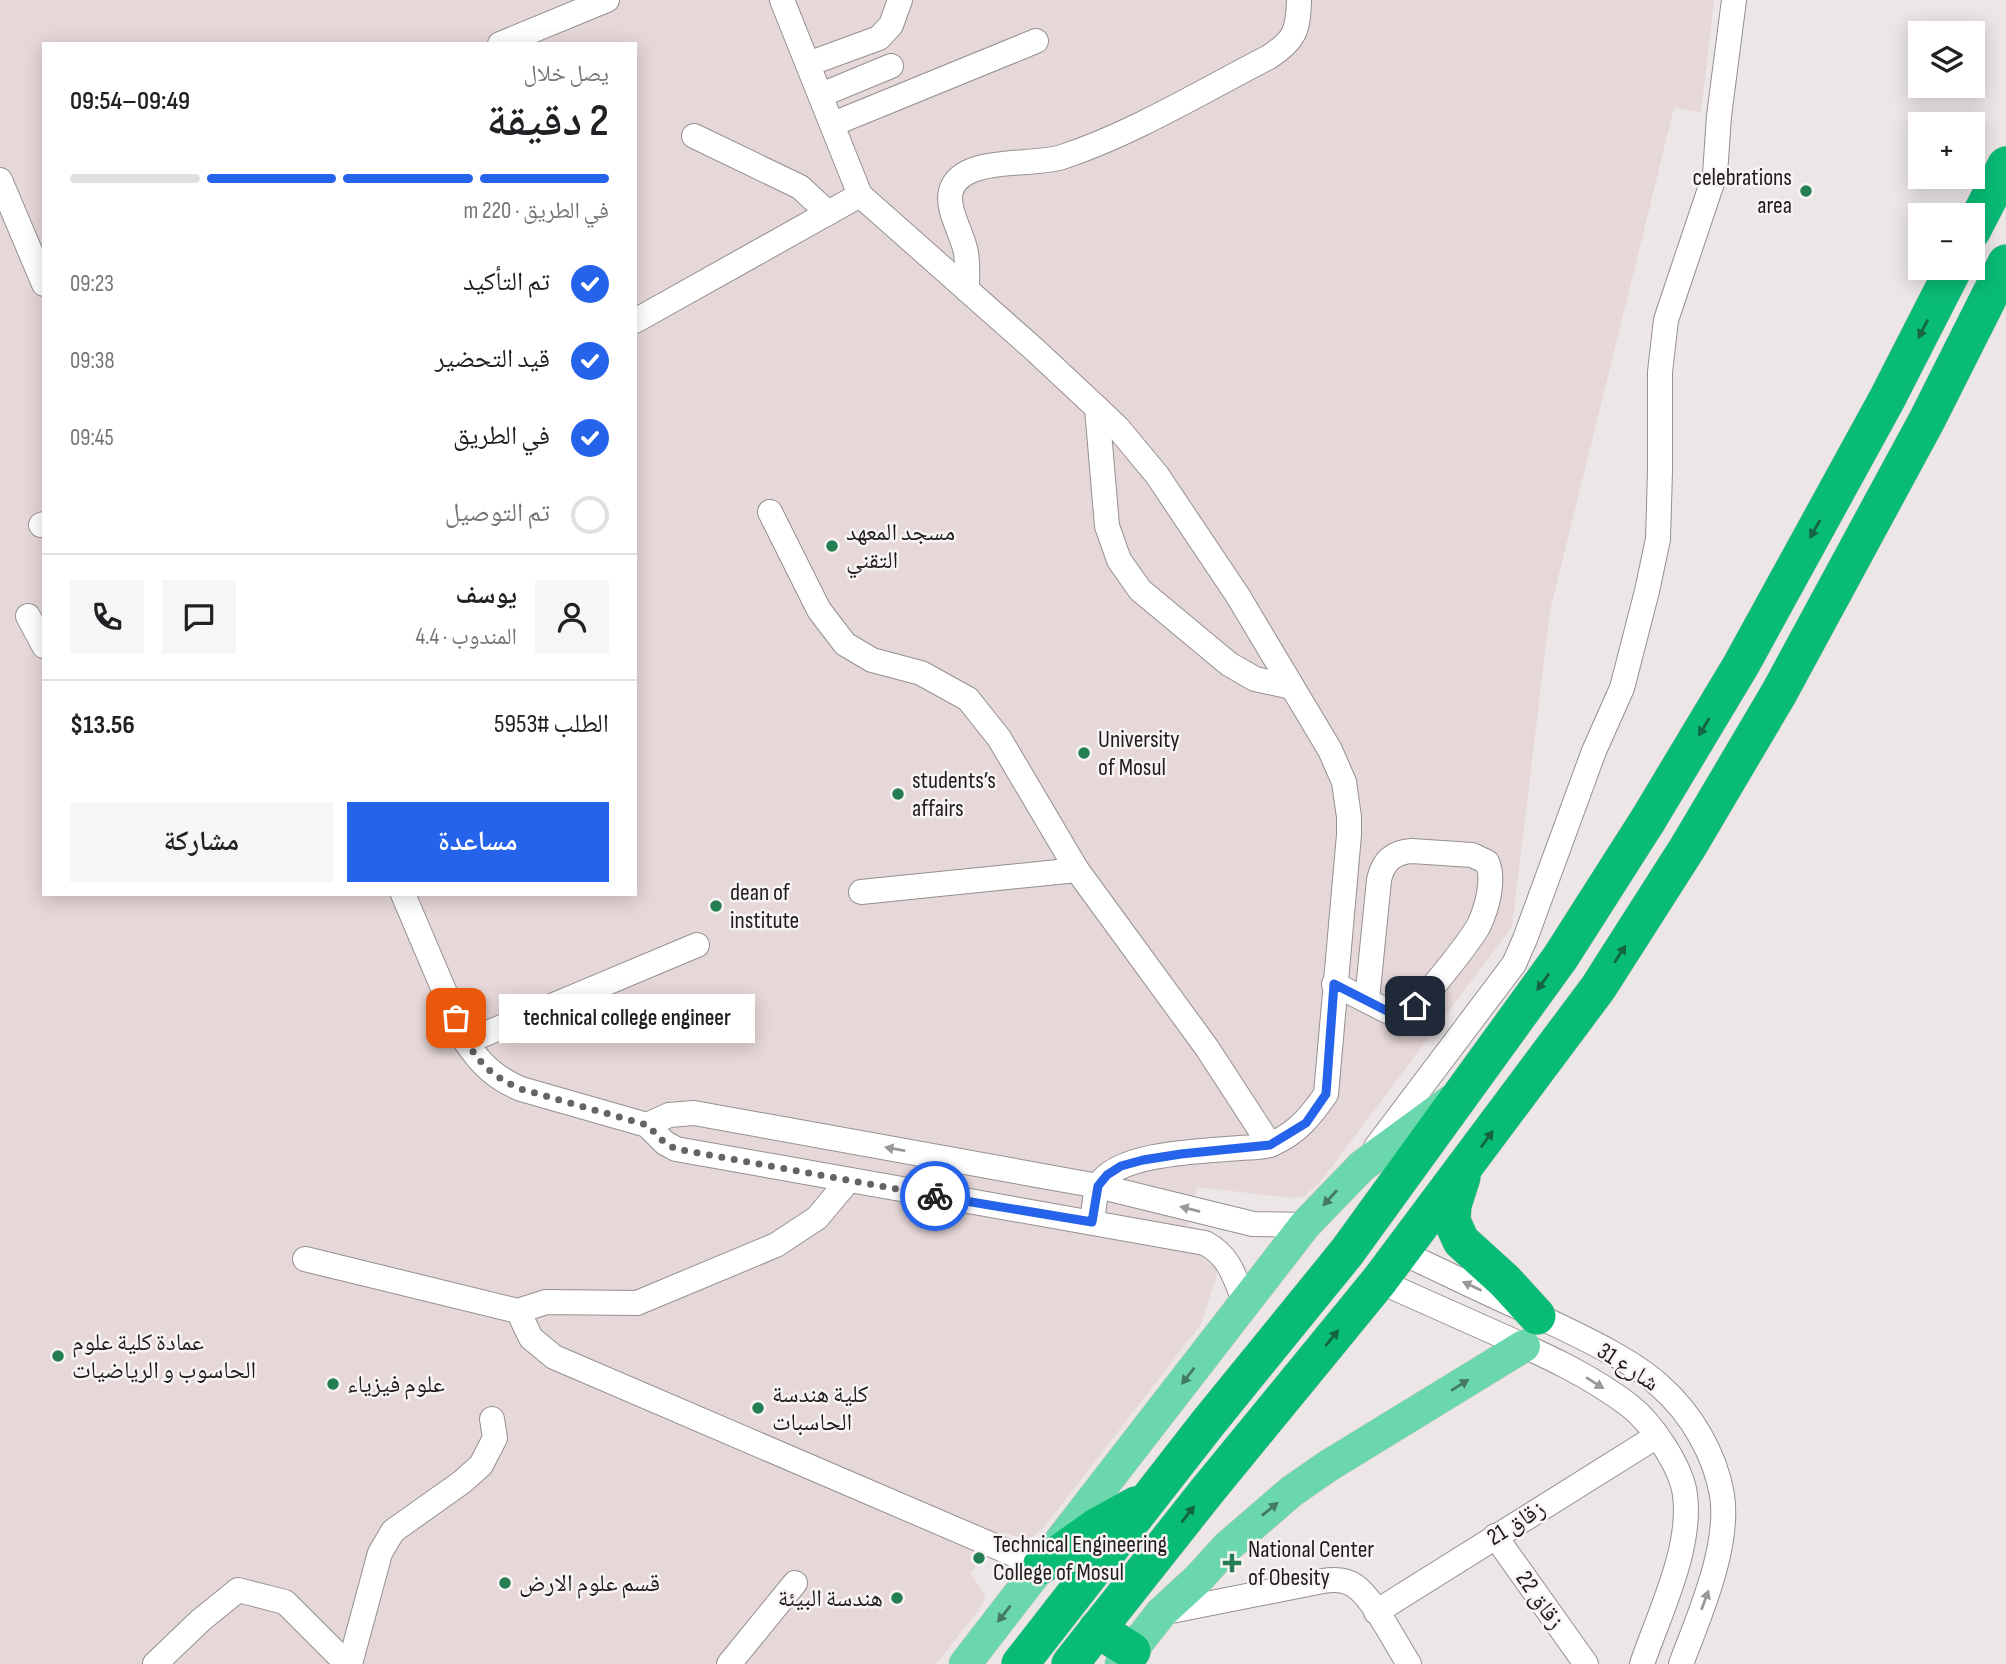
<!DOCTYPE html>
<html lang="ar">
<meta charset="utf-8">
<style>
:root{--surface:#fff;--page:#f6f6f6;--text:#202124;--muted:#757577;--line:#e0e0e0;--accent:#2563eb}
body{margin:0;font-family:"Sofia Sans Condensed","Noto Naskh Arabic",sans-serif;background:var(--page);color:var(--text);direction:rtl;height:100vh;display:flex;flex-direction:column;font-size:26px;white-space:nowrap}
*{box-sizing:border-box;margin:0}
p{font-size:23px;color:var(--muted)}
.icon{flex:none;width:38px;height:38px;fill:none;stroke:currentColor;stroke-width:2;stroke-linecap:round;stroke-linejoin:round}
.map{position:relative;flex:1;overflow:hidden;direction:ltr}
.panel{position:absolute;left:42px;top:42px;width:595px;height:854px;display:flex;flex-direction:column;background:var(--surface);border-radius:0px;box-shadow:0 4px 18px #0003;direction:rtl}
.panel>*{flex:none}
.controls{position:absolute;left:1908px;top:21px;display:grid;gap:14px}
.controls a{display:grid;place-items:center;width:77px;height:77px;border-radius:0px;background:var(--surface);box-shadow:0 4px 18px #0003;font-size:35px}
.pin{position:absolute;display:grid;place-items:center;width:60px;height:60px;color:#fff;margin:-30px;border-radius:14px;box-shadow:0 4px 10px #0006}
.courier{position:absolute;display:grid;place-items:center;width:70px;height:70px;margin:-35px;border:5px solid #2563eb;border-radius:50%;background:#fff;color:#222;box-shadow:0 2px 9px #0007}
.bubble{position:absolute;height:49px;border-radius:0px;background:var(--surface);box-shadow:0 4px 18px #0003;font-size:23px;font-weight:600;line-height:49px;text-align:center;direction:rtl}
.summary em{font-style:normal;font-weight:600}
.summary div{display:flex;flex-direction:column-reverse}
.summary{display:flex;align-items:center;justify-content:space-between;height:119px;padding:0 28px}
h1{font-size:46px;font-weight:600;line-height:52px}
.bar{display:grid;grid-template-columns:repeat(4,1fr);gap:10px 7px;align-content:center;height:84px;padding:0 28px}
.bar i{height:9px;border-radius:5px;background:var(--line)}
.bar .current{background:var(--accent)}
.bar p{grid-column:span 4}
.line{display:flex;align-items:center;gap:18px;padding:0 28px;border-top:2px solid var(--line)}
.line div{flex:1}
.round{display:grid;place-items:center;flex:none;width:74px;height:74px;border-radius:0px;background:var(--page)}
ol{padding:0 28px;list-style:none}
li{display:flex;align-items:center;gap:21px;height:77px}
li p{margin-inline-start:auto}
li .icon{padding:7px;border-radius:50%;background:var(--accent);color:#fff;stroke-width:4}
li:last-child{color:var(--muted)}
li i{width:38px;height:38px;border:4px solid var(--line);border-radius:50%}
.cta{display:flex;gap:14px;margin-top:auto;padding:14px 28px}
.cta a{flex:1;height:80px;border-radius:0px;background:var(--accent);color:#fff;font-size:28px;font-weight:600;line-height:80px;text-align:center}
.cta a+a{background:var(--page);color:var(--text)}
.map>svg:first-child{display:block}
.built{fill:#e6d7d8;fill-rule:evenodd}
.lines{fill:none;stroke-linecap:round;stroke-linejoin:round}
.minor-casing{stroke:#959090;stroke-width:26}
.major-casing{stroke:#c4c4c4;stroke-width:33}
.highway-casing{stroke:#c4c4c4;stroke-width:38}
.minor{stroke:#fff;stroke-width:24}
.major{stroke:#6bd7ad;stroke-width:32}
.highway{stroke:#08bc76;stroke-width:37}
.oneway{fill:#146444}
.oneway2{fill:#9a9999}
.oneway3{fill:#447a64}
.done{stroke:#666363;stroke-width:7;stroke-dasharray:0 12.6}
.route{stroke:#2563eb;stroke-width:9}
.poi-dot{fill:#247e52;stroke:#f9f4f4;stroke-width:2.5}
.labels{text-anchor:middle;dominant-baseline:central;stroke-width:5;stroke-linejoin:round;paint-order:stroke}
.poi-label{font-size:24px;fill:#1e1c1c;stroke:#f9f4f4;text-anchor:start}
.street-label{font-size:24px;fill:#1e1c1c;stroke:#f9f4f4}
</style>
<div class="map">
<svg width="2006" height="1664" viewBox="0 0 2006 1664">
<rect width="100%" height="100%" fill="#ece6e7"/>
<path class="built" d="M0,0H1714L1701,112L1674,108L1550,611L1512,927L1320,1182L1303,1197L1292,1198L1197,1187L1184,1245L1218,1254L1216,1278L1201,1324L1045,1526L1028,1540L1005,1533L970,1573L985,1594L984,1600L981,1607L936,1664H0ZM44,44H635V894H44Z"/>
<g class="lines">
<defs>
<g id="minor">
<path d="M782,0L860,195L1035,350L1097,408L1118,428L1157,475L1238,596L1330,750L1344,782L1349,817V835L1326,1094C1311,1116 1297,1133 1272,1144C1263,1148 1250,1147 1240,1148C1206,1151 1117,1152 1099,1185C1094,1195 1094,1211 1092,1222"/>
<path d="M500,44L607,0"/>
<path d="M808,64L879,38L891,25L900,0"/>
<path d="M821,95L891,66"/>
<path d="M833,124L1036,41"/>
<path d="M694,136L800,187L828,213"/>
<path d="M0,180L44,284"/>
<path d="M967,290C967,278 968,265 966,253C963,234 946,210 951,191C961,155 1032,167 1062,157C1132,134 1203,91 1269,57C1295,40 1298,31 1299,0"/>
<path d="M635,321L860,195"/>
<path d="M1097,408L1107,526L1119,560L1140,590L1229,664L1255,679L1292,687"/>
<path d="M770,512L819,610L845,644L872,660L921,673L968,699L999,738L1077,870L1207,1048L1270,1145"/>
<path d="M41,525L44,524"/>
<path d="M28,616L44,646"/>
<path d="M861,892L1077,870"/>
<path d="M403,894L466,1042C481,1065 497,1079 521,1089L647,1125L665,1143L676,1149L1205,1243C1230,1256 1235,1278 1245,1303"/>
<path d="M1334,984L1391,1013C1397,1014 1402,1014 1407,1012C1420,1006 1471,940 1479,925C1487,908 1495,879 1487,862L1472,855L1412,851C1394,852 1383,861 1379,880L1367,1000"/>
<path d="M466,1042L697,945"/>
<path d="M647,1125L669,1115L694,1113L1098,1186L1253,1224L1305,1225"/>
<path d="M1376,1147L1514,964L1525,939L1594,751L1622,688L1647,591L1658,539L1660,471V372L1666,320L1715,174L1719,116L1734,0"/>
<path d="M1401,1252C1446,1273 1490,1295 1536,1315C1573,1333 1630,1358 1660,1386C1691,1413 1715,1454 1722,1495C1730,1547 1699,1616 1681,1664"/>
<path d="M305,1259L518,1311L546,1302L637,1303L776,1245L817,1218L848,1181"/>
<path d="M1379,1281C1419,1299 1460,1317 1500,1335C1545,1355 1591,1376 1630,1406C1652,1423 1682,1468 1685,1495C1692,1549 1659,1614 1642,1664"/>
<path d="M518,1311L531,1338L554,1357L1041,1566"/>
<path d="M1495,1536L1586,1664"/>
<path d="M1376,1612L1657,1436"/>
<path d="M1161,1613L1323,1581C1334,1579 1345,1579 1355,1586C1373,1598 1396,1644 1409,1664"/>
<path d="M155,1664L201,1620L238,1590L285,1602L347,1664"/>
<path d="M350,1664L380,1553L393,1531L462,1482L481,1465L495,1438L492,1419"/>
<path d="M729,1664L795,1583"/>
</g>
<g id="major">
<path d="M965,1664L1305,1225L1362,1166L1452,1100"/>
<path d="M1121,1664L1161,1613L1198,1579L1227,1547L1292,1491L1328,1466L1524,1346"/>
</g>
<g id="highway">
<path d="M1972,231L2006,165"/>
<path d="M1462,1177L1453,1205L1452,1221L1461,1241L1505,1281L1537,1316"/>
<path d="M1041,1566L1096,1527L1136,1505"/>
<path d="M1097,1629L1132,1651"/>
<path d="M1020,1664L1208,1423L1347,1252L1560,958L1648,820L1741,665L1887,399L1954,268"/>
<path d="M1070,1664L1207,1491L1379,1281L1598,988L1688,847L1779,693L1927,420L2006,263"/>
</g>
</defs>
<use href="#minor" class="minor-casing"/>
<use href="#major" class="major-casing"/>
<use href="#highway" class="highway-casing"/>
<use href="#minor" class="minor"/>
<use href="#major" class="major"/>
<use href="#highway" class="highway"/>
</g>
<defs><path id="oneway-solid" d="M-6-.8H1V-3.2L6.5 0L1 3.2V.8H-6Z" transform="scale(1.75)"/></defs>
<g class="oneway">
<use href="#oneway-solid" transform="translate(1923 329) rotate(117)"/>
<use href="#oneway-solid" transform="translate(1815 529) rotate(119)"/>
<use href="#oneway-solid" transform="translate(1704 727) rotate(121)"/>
<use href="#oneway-solid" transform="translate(1620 954) rotate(-57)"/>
<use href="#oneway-solid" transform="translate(1543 982) rotate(126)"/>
<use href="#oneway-solid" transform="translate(1487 1139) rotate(-54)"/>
<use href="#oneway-solid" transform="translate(1332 1338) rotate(-51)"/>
<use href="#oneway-solid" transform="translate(1188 1514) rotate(-52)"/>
</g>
<g class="oneway2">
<use href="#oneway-solid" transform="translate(895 1149) rotate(-170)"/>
<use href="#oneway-solid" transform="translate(1190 1209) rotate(-166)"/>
<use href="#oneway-solid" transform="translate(1472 1286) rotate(-155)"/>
<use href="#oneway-solid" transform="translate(1595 1383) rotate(32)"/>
<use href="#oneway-solid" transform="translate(1705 1600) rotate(-70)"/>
</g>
<g class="oneway3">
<use href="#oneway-solid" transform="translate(1330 1198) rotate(132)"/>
<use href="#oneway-solid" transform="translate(1188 1376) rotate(128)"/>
<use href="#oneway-solid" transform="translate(1460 1385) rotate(-32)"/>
<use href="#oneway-solid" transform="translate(1270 1509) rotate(-39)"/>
<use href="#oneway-solid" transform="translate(1004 1614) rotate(128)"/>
</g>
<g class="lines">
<path class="done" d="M456,1018C471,1054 484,1073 521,1089L647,1125L665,1143L676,1149L935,1196"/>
<path class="route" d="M935,1196L1092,1222L1098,1186L1107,1175L1121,1166L1143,1160L1181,1154L1270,1145L1306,1123L1326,1094L1334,984L1391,1013L1400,1014L1415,1006"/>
</g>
<g class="poi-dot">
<circle cx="1806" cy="191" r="7"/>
<circle cx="832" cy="546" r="7"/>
<circle cx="1084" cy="753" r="7"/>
<circle cx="898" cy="794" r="7"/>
<circle cx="716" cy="906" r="7"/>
<circle cx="58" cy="1356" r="7"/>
<circle cx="333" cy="1384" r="7"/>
<circle cx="758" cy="1408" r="7"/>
<circle cx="979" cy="1558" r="7"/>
<path d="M1228.5 1552.5h7v7h7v7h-7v7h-7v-7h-7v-7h7z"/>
<circle cx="505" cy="1583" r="7"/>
<circle cx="897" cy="1598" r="7"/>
</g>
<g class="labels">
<g class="poi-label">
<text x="1792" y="177" text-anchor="end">celebrations<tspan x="1792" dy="28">area</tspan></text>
<text x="846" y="532">مسجد المعهد<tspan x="846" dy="28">التقني</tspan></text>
<text x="1098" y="739">University<tspan x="1098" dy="28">of Mosul</tspan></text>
<text x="912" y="780">students’s<tspan x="912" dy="28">affairs</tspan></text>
<text x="730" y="892">dean of<tspan x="730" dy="28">institute</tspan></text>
<text x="72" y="1342">عمادة كلية علوم<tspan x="72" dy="28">الحاسوب و الرياضيات</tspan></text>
<text x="347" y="1384">علوم فيزياء</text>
<text x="772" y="1394">كلية هندسة<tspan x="772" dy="28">الحاسبات</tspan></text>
<text x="993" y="1544">Technical Engineering<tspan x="993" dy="28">College of Mosul</tspan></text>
<text x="1248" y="1549">National Center<tspan x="1248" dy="28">of Obesity</tspan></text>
<text x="519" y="1583">قسم علوم الارض</text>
<text x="883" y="1598" text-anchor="end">هندسة البيئة</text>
</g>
<g class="street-label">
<text transform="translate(1628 1367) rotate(33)">شارع 31</text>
<text transform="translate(1516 1523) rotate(-32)">زقاق 21</text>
<text transform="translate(1540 1600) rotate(55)">زقاق 22</text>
</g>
</g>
</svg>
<div class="controls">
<a><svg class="icon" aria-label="layers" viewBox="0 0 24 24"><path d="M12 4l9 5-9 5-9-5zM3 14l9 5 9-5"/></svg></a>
<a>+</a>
<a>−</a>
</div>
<div class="pin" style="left:456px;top:1018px;background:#ea580c"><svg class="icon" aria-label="bag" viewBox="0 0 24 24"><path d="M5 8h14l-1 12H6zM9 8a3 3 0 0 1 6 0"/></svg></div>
<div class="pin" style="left:1415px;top:1006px;background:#1f2937"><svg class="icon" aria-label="home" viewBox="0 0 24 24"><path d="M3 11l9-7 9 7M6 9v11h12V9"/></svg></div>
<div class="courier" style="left:935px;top:1196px"><svg class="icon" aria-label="bike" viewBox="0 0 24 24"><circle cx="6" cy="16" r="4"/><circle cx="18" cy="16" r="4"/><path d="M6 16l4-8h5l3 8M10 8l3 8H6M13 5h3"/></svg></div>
<div class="bubble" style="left:499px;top:994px;width:256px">technical college engineer</div>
<section class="panel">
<div class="summary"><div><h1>2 دقيقة</h1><p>يصل خلال</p></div><em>09:49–09:54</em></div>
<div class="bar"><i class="current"></i><i class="current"></i><i class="current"></i><i></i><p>في الطريق · 220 m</p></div>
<ol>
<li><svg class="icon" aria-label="check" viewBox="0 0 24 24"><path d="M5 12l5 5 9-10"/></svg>تم التأكيد<p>09:23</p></li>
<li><svg class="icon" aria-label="check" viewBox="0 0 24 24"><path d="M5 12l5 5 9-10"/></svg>قيد التحضير<p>09:38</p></li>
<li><svg class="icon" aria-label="check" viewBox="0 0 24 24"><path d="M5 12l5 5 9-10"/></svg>في الطريق<p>09:45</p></li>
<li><i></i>تم التوصيل</li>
</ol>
<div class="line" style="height:126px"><a class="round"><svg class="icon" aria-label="person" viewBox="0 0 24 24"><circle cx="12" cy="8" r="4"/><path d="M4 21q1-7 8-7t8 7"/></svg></a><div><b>يوسف</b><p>المندوب · 4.4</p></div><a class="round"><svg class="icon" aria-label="chat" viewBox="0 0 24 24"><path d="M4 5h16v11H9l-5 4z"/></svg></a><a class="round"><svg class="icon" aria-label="phone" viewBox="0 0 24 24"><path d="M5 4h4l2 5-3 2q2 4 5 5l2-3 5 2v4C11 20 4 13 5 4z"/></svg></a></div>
<div class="line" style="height:91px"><div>الطلب #5953</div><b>$13.56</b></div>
<div class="cta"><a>مساعدة</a><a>مشاركة</a></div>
</section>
</div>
